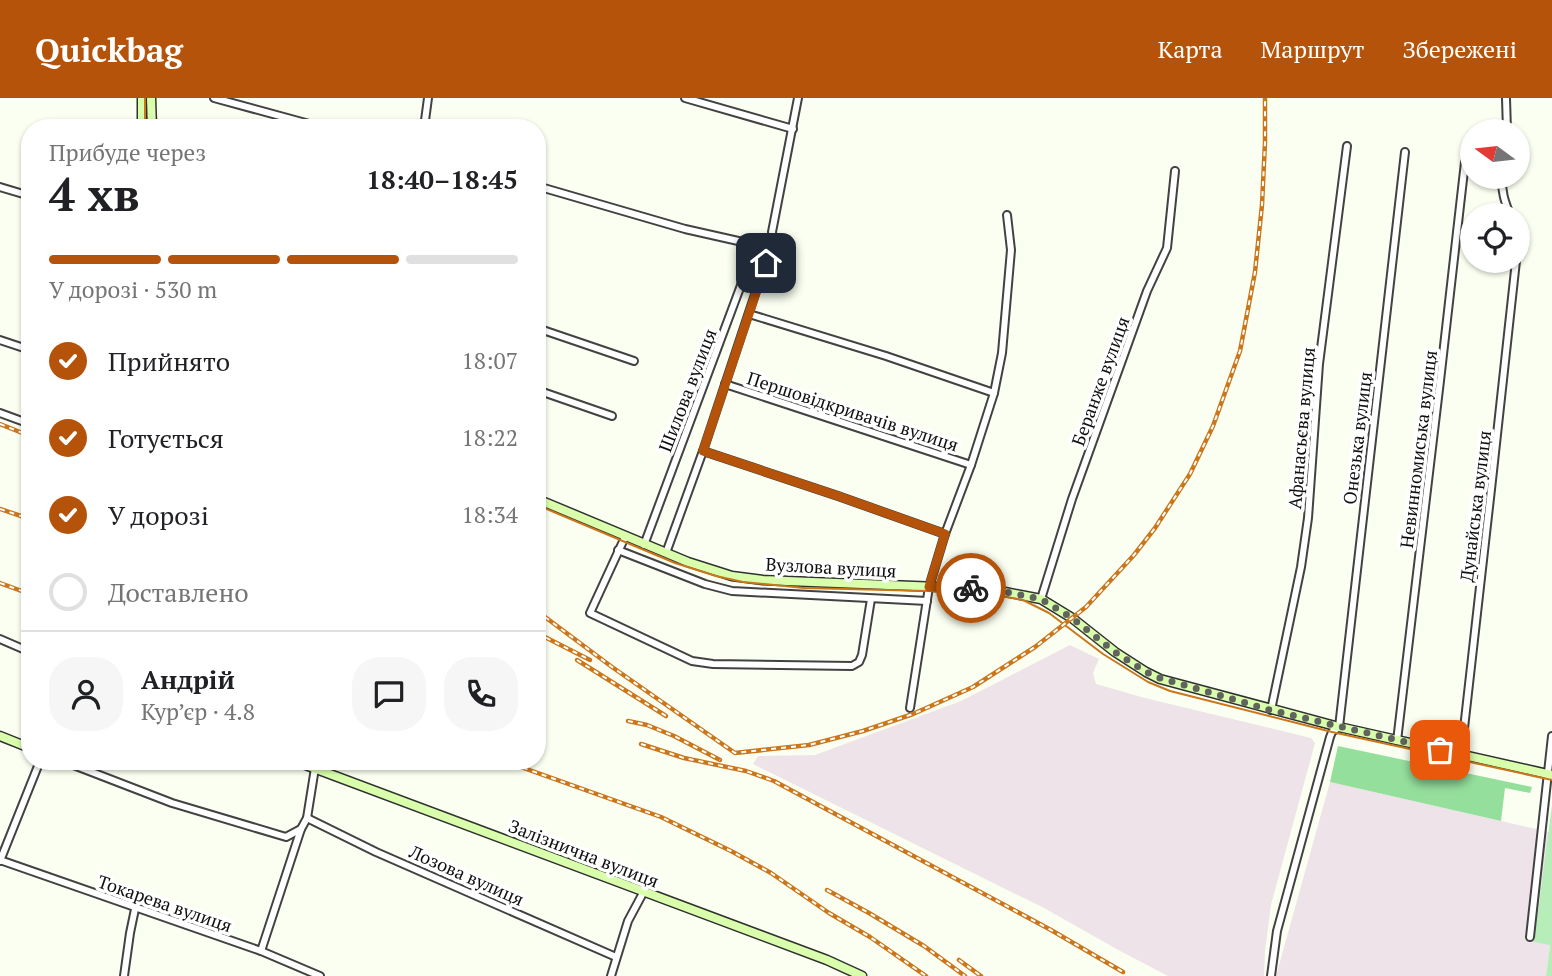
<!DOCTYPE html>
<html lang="uk">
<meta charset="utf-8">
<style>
:root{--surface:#fff;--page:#f6f6f6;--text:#202124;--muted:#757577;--line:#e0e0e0;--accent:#b45309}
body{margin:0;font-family:"PT Serif",serif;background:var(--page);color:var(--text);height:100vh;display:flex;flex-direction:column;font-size:26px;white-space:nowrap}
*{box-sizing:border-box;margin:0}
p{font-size:23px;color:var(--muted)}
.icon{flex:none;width:38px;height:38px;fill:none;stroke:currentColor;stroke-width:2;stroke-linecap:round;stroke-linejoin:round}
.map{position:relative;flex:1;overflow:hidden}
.drawer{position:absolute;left:21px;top:21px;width:525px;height:651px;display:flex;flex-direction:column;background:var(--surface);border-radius:28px;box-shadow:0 2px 5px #0004}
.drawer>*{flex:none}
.needle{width:46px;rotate:285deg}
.tools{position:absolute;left:1460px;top:21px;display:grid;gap:14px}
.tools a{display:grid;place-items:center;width:70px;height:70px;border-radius:50%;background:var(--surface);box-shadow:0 2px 5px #0004;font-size:35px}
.pin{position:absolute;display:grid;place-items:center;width:60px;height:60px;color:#fff;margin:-30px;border-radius:14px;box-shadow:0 4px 10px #0006}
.courier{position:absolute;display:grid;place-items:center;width:70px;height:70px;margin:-35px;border:5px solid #b45309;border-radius:50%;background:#fff;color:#222;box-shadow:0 2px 9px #0007}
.head em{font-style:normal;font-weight:700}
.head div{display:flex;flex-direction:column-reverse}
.head{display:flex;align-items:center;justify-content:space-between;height:119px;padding:0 28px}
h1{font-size:46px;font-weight:700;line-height:52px}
.bar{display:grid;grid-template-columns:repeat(4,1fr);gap:10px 7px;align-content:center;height:84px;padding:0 28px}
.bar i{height:9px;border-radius:5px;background:var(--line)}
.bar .current{background:var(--accent)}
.bar p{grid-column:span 4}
.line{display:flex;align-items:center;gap:18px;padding:0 28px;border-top:2px solid var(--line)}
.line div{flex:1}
.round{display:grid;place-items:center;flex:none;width:74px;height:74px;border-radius:28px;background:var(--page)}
ol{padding:0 28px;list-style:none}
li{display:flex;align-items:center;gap:21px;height:77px}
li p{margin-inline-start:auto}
li .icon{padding:7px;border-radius:50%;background:var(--accent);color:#fff;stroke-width:4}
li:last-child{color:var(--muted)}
li i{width:38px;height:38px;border:4px solid var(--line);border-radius:50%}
header{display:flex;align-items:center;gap:42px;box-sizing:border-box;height:98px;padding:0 35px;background:var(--accent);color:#fff}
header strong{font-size:33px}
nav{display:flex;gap:38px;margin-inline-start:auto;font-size:24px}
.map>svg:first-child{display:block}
.industrial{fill:#eee3e9}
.green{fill:#b7edb9}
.forest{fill:#95df9d}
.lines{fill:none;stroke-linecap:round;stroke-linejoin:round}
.street-casing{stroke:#424242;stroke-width:10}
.secondary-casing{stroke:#313131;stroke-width:11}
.street{stroke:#fff;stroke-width:6}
.secondary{stroke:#d9ffac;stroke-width:8}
.tram{stroke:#cb761b;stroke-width:2}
.rail-casing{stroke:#cb761b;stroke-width:4.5}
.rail{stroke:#fff;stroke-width:2;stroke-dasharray:5;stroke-linecap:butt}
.done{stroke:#61635e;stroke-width:7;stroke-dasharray:0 12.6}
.route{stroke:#b45309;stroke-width:9}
.labels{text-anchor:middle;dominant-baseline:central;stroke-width:7;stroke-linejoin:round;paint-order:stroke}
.street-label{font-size:18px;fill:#0f0f0f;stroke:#fff}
</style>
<header>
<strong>Quickbag</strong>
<nav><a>Карта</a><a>Маршрут</a><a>Збережені</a></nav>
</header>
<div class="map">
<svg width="1552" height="878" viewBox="0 0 1552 878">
<rect width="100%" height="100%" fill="#fafff1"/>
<g class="industrial">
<path d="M1070,547L1099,561L1093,575L1096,586L1145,600L1311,640L1315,645L1271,807L1265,853L1264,878H1168L1122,854L1044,810L753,666L758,658L815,657L961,603Z"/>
<path d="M1330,684L1549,734L1534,843L1550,846L1546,878H1276Z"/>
</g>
<path class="green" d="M1552,707V878H1546L1550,847L1534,844Z"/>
<path class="forest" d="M1338,648L1532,689L1530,695L1505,690L1501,723L1330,684Z"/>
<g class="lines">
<defs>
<g id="street">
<path d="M214,0L324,30"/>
<path d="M685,0L793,31"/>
<path d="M1506,0L1507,33"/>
<path d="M424,30L428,0"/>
<path d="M1502,79C1501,93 1505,104 1510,117"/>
<path d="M537,88L685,131L756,147L644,447"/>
<path d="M0,89L30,98"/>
<path d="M1517,138V147"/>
<path d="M749,216L886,258L994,295"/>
<path d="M537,230L634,263"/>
<path d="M0,242L30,252"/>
<path d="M725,286L971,367"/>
<path d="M537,292L612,318"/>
<path d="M0,315L30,326"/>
<path d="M703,353L838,398L945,436"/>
<path d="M625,439L590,515L692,563L713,566L852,568L859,564L862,557L871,501"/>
<path d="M618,452L705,486L732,493L927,503"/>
<path d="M666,455L703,353L773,142L772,134L798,0"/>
<path d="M1041,501L1072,401L1147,193L1167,150L1175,73"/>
<path d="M0,541L30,554"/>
<path d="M910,610L929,489L945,436L971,367L994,295L1002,255L1011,152L1007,117"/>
<path d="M1271,612L1301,469L1308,420L1319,266L1347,48"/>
<path d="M1397,643L1440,283L1465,64"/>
<path d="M1461,657C1479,492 1499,328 1516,163"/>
<path d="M63,663L172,705L286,739L301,731"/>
<path d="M307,720L376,754L616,859"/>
<path d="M0,762L261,853L320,878"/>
<path d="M0,763L40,663"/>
<path d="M1530,839L1552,638"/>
<path d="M261,853L301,731L307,720L315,670"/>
<path d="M124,878L130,835L135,811"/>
<path d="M611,878L628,823L643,795"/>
<path d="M1271,878L1277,833L1330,639L1332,634L1339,629L1405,54"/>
</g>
<g id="secondary">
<path d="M142,0V30"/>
<path d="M151,0L152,30"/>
<path d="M537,401L688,464L732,478L763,482L812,484L990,491L1041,501L1072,520L1115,554L1146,574L1160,581L1339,629L1552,677"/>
<path d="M0,638L30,650"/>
<path d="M295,663L827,862L862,878"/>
</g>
</defs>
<use href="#street" class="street-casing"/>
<use href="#secondary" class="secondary-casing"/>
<use href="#street" class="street"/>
<use href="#secondary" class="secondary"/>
<g class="tram">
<path d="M145,0V30"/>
<path d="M537,407L675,465L716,478L743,484L804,490L928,493L995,497L1023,502L1049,515L1103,556L1148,584L1170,593L1332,634L1552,682"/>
</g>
<defs>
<g id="rail">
<path d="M0,326L30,338"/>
<path d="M0,411L30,421"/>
<path d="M0,485L30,496"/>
<path d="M537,513L612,569L735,655L809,647L863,633L913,616L973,589L1035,549L1086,509L1134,457L1155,430L1190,376L1213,328L1240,253L1255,174L1262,107L1265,44V0"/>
<path d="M537,535L590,562"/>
<path d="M577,562L666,618"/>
<path d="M628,623L647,627L674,638L720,662"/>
<path d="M641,646L684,660L746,673L774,683L1051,832L1123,874"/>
<path d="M504,663L661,719L731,753L771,775L829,815L870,839L926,878"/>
<path d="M827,792L869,815L924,848L965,878"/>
<path d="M959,862L981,878"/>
</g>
</defs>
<use href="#rail" class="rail-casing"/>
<use href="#rail" class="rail"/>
</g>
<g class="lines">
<path class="done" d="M971,490L990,491L1041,501L1072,520L1115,554L1146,574L1160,580L1270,612L1440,652"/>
<path class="route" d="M766,165L703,353L838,398L945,436L929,489L971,490"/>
</g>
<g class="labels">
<g class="street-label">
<text transform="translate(1100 283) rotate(-70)">Беранже вулиця</text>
<text transform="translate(687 292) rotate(-69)">Шилова вулиця</text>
<text transform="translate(853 313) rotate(18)">Першовідкривачів вулиця</text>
<text transform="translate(1301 330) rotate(-85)">Афанасьєва вулиця</text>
<text transform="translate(1357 340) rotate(-83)">Онезька вулиця</text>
<text transform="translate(1418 351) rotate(-83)">Невинномиська вулиця</text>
<text transform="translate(1475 408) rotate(-83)">Дунайська вулиця</text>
<text transform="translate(831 469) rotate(3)">Вузлова вулиця</text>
<text transform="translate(584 755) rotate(21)">Залізнична вулиця</text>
<text transform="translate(467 777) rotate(24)">Лозова вулиця</text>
<text transform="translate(165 805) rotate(19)">Токарева вулиця</text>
</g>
</g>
</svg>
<div class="tools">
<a><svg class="needle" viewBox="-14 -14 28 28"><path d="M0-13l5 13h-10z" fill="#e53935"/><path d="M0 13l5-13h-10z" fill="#757577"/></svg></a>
<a><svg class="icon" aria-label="locate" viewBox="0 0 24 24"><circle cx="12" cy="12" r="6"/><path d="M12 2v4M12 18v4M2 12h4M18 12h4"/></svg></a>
</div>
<div class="pin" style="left:1440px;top:652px;background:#ea580c"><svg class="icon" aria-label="bag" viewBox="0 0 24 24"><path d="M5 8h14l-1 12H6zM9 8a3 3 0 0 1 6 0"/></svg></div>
<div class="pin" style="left:766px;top:165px;background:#1f2937"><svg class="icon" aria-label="home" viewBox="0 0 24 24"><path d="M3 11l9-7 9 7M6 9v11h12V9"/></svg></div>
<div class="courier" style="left:971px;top:490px"><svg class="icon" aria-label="bike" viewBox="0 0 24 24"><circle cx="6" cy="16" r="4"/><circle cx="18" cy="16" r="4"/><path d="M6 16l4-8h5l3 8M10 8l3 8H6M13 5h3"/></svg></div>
<section class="drawer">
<div class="head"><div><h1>4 хв</h1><p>Прибуде через</p></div><em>18:40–18:45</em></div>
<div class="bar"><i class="current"></i><i class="current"></i><i class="current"></i><i></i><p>У дорозі · 530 m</p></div>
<ol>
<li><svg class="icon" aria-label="check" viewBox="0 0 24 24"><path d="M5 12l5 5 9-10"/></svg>Прийнято<p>18:07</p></li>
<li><svg class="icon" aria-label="check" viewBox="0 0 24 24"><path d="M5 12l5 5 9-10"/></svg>Готується<p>18:22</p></li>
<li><svg class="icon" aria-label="check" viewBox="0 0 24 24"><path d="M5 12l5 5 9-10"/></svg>У дорозі<p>18:34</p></li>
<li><i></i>Доставлено</li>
</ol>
<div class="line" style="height:126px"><a class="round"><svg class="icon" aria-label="person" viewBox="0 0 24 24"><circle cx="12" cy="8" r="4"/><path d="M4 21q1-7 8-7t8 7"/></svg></a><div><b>Андрій</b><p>Кур’єр · 4.8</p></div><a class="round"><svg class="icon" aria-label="chat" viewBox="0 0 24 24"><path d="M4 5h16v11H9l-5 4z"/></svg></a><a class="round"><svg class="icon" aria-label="phone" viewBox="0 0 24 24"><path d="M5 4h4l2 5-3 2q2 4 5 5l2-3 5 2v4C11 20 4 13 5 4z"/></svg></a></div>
</section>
</div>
